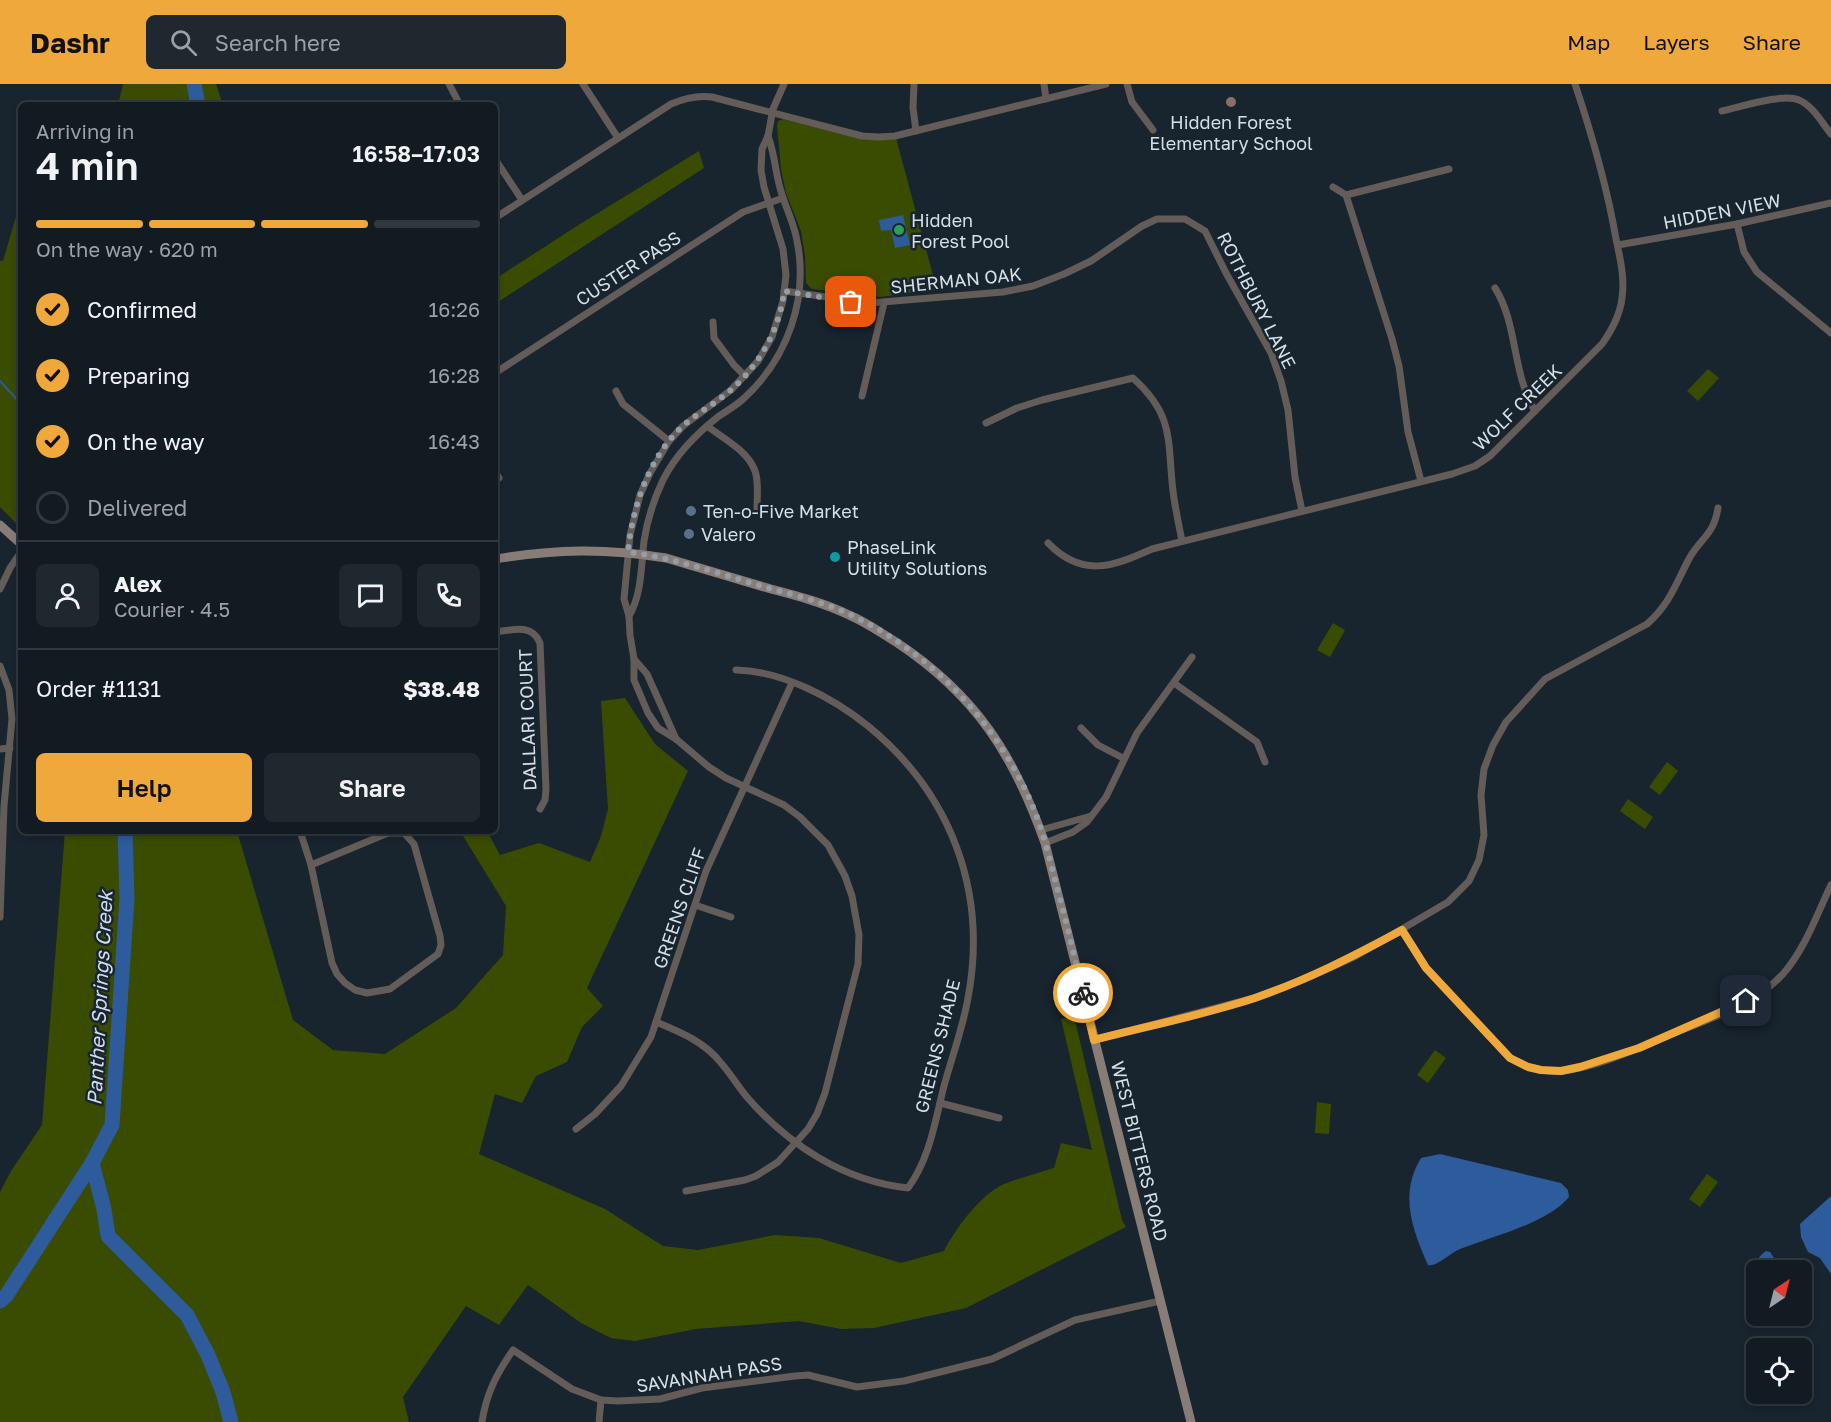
<!DOCTYPE html>
<meta charset="utf-8">
<style>
:root{--surface:#121b22;--page:#1f282f;--text:#f1f3f6;--muted:#9ca1a5;--line:#313940;--accent:#eea83c}
body{margin:0;font-family:"Golos Text",sans-serif;background:var(--page);color:var(--text);height:100vh;display:flex;flex-direction:column;font-size:22px;white-space:nowrap}
*{box-sizing:border-box;margin:0}
p{font-size:20px;color:var(--muted)}
.icon{flex:none;width:33px;height:33px;fill:none;stroke:currentColor;stroke-width:2;stroke-linecap:round;stroke-linejoin:round}
.map{position:relative;flex:1;overflow:hidden}
.side{position:absolute;left:18px;top:18px;width:480px;height:732px;display:flex;flex-direction:column;background:var(--surface);border-radius:9px;box-shadow:0 3px 9px #0003,0 0 0 2px var(--line)}
.side>*{flex:none}
.needle{width:39px;rotate:35deg}
.fabs{position:absolute;left:1746px;top:1176px;display:grid;gap:12px}
.fabs a{display:grid;place-items:center;width:66px;height:66px;border-radius:9px;background:var(--surface);box-shadow:0 3px 9px #0003,0 0 0 2px var(--line);font-size:30px}
.pin{position:absolute;display:grid;place-items:center;width:51px;height:51px;color:#fff;margin:-26px;border-radius:12px;box-shadow:0 3px 9px #0006}
.courier{position:absolute;display:grid;place-items:center;width:60px;height:60px;margin:-30px;border:4px solid #eea83c;border-radius:50%;background:#fff;color:#222;box-shadow:0 2px 8px #0007}
.summary em{font-style:normal;font-weight:600}
.summary div{display:flex;flex-direction:column-reverse}
.summary{display:flex;align-items:center;justify-content:space-between;height:102px;padding:0 18px}
h1{font-size:39px;font-weight:600;line-height:45px}
.bar{display:grid;grid-template-columns:repeat(4,1fr);gap:9px 6px;align-content:center;height:72px;padding:0 18px}
.bar i{height:8px;border-radius:4px;background:var(--line)}
.bar .active{background:var(--accent)}
.bar p{grid-column:span 4}
.line{display:flex;align-items:center;gap:15px;padding:0 18px;border-top:2px solid var(--line)}
.line div{flex:1}
.round{display:grid;place-items:center;flex:none;width:63px;height:63px;border-radius:9px;background:var(--page)}
ol{padding:0 18px;list-style:none}
li{display:flex;align-items:center;gap:18px;height:66px}
li p{margin-inline-start:auto}
li .icon{padding:6px;border-radius:50%;background:var(--accent);color:#111;stroke-width:4}
li:last-child{color:var(--muted)}
li i{width:33px;height:33px;border:3px solid var(--line);border-radius:50%}
.cta{display:flex;gap:12px;margin-top:auto;padding:12px 18px}
.cta a{flex:1;height:69px;border-radius:9px;background:var(--accent);color:#111;font-size:24px;font-weight:600;line-height:69px;text-align:center}
.cta a+a{background:var(--page);color:var(--text)}
header{display:flex;align-items:center;gap:36px;box-sizing:border-box;height:84px;padding:0 30px;background:var(--accent);color:#111}
header strong{font-size:28px}
nav{display:flex;gap:33px;margin-inline-start:auto;font-size:21px}
.search{width:420px;height:54px;background:var(--page);display:flex;align-items:center;gap:15px;box-sizing:border-box;padding:0 21px;border-radius:9px;color:var(--muted);font-size:22px}
.map>svg:first-child{display:block}
.green{fill:#3a4c02}
.water{fill:#2e5b9b}
.lines{fill:none;stroke-linecap:round;stroke-linejoin:round}
.stream{stroke:#2e5b9b;stroke-width:2}
.river{stroke:#2e5b9b;stroke-width:15}
.minor{stroke:#635c58;stroke-width:7}
.secondary{stroke:#887d76;stroke-width:9}
.done{stroke:#949ea6;stroke-width:6;stroke-dasharray:0 10.8}
.route{stroke:#eea83c;stroke-width:8}
.education-dot{fill:#8d6e63;stroke:#18242e;stroke-width:2}
.leisure-dot{fill:#2e9e5b;stroke:#18242e;stroke-width:2}
.service-dot{fill:#5c6f8a;stroke:#18242e;stroke-width:2}
.culture-dot{fill:#0f9aa8;stroke:#18242e;stroke-width:2}
.labels{text-anchor:middle;dominant-baseline:central;stroke-width:5;stroke-linejoin:round;paint-order:stroke}
.poi-label{font-size:18px;fill:#d7dfe6;stroke:#18242e;text-anchor:start}
.street-label{font-size:18px;fill:#d7dfe6;stroke:#18242e}
.water-label{font-size:20px;font-style:italic;fill:#d0ddf0;stroke:#18242e}
</style>
<header>
<strong>Dashr</strong>
<div class="search"><svg class="icon" aria-label="search" viewBox="0 0 24 24"><circle cx="10" cy="10" r="6"/><path d="M15 15l6 6"/></svg>Search here</div>
<nav><a>Map</a><a>Layers</a><a>Share</a></nav>
</header>
<div class="map">
<svg width="1831" height="1338" viewBox="0 0 1831 1338">
<rect width="100%" height="100%" fill="#18242e"/>
<g class="green">
<path d="M123,0H216L223,21H118Z"/>
<path d="M783,35L857,54H896L937,206L880,213L812,205L806,199L805,172L801,147L786,109L781,85L777,41L778,37Z"/>
<path d="M699,67L704,84L495,220V195L580,140Z"/>
<path d="M21,115V444L0,423V177H3Z"/>
<path d="M1708,285L1719,294L1698,317L1687,307Z"/>
<path d="M1333,539L1345,546L1330,573L1317,566Z"/>
<path d="M625,614L655,660L688,687L587,904L603,922L582,943L567,978L536,992L522,1019L495,1010L479,1070L605,1125L663,1162L698,1166L775,1151L819,1154L901,1179L944,1167C955,1145 981,1110 1004,1100C1020,1094 1038,1089 1054,1084L1061,1059L1092,1066L1061,935L1074,932L1122,1136L1126,1143L966,1224L874,1244L841,1245L799,1237L696,1245L635,1257L611,1254L581,1239L528,1201L499,1241L466,1222L403,1313L409,1338H0V1108L11,1087L42,1041L65,747H237L293,936L333,966L385,970L456,924L503,871L506,822L460,747H487L500,771L539,759L590,778L601,752L608,725L601,617Z"/>
<path d="M1667,678L1678,687L1660,711L1649,703Z"/>
<path d="M1628,715L1653,733L1645,745L1620,727Z"/>
<path d="M1435,966L1446,974L1428,999L1417,991Z"/>
<path d="M1317,1018L1331,1020L1329,1050L1315,1049Z"/>
<path d="M1707,1090L1718,1098L1700,1123L1689,1115Z"/>
</g>
<g class="water">
<path d="M903,131L910,161L895,164L891,146L881,147L879,136Z"/>
<path d="M1440,1070L1561,1099L1568,1106L1569,1113C1548,1139 1491,1153 1460,1165C1450,1169 1437,1183 1428,1181C1412,1145 1399,1110 1421,1074Z"/>
<path d="M1831,1112V1190L1820,1174L1808,1168L1801,1153L1800,1140Z"/>
<path d="M1766,1167L1770,1168L1782,1186H1756V1222C1754,1219 1750,1214 1749,1210C1745,1196 1755,1174 1766,1167Z"/>
</g>
<g class="lines">
<path class="stream" d="M0,297L21,320"/>
<g class="river">
<path d="M194,0L198,21"/>
<path d="M92,1079L104,1125L108,1152L187,1231L208,1271L223,1308L231,1338"/>
<path d="M0,1217L6,1212L92,1079L112,1041L127,814L125,747"/>
</g>
<g class="minor">
<path d="M449,0L460,21"/>
<path d="M583,0L618,54"/>
<path d="M914,0L913,24L916,47"/>
<path d="M1044,0L1046,15"/>
<path d="M1127,0L1132,18L1153,46"/>
<path d="M1722,27C1741,23 1782,9 1799,16C1813,22 1822,39 1831,50"/>
<path d="M495,75L522,116"/>
<path d="M1333,103L1346,111L1392,255L1399,282L1408,348L1421,397"/>
<path d="M1346,111L1449,85"/>
<path d="M495,134L671,20C685,14 697,11 712,13L862,52L879,53L895,52L1106,0"/>
<path d="M1737,140L1744,168L1757,188L1831,249"/>
<path d="M1618,161L1737,140L1831,119"/>
<path d="M1495,204C1518,240 1512,290 1535,327"/>
<path d="M784,207L870,219L1003,208L1033,202L1064,190L1091,177L1142,142L1157,135H1185L1205,147L1226,189L1271,269L1281,297L1288,326L1295,393L1302,427"/>
<path d="M713,238L714,254L734,281L745,292"/>
<path d="M495,289L743,128L783,114"/>
<path d="M616,307L623,320L669,357"/>
<path d="M862,312L884,219"/>
<path d="M986,339L1017,324L1042,316L1133,294C1175,332 1167,356 1173,407C1175,424 1179,441 1182,457"/>
<path d="M707,342C723,354 748,367 755,387C759,398 757,412 757,424"/>
<path d="M495,388L499,394L495,395"/>
<path d="M1048,459C1082,494 1112,483 1152,465L1452,390L1475,382L1490,372L1602,260C1612,246 1620,231 1622,214C1625,194 1620,174 1616,155C1607,102 1592,51 1575,0"/>
<path d="M0,505L10,484L21,468"/>
<path d="M629,532C642,510 641,482 644,457C647,437 654,415 663,396C676,370 696,350 719,332C727,327 735,322 742,316C788,275 810,213 796,152C792,134 783,118 779,100C775,84 774,68 768,52"/>
<path d="M495,548C513,546 532,539 540,559L546,705L545,716L540,725"/>
<path d="M634,575L647,590L676,655"/>
<path d="M0,582L9,606L12,635L4,722L0,833"/>
<path d="M1174,599L1257,658L1265,678"/>
<path d="M1081,644L1098,661L1123,674"/>
<path d="M0,665L10,664"/>
<path d="M1041,746L1091,732"/>
<path d="M300,747L311,781"/>
<path d="M388,749H404L414,760L440,852L441,861L438,870L390,905L367,909L355,906L345,899L337,890L332,879L311,781Z"/>
<path d="M1045,759L1073,748L1087,738L1106,713L1137,649L1192,573"/>
<path d="M695,821L731,833"/>
<path d="M1402,846L1426,884L1510,974C1526,983 1544,989 1563,987C1598,983 1634,966 1667,952C1706,936 1754,922 1783,890C1805,865 1817,830 1831,801"/>
<path d="M656,938C680,948 705,958 721,979C730,989 737,1001 746,1012C788,1061 844,1097 908,1104C930,1074 935,1037 944,1002C952,973 963,943 968,914C988,807 951,710 868,642C832,613 782,587 736,586"/>
<path d="M1094,956L1254,914L1305,895L1356,872L1448,818L1469,797L1479,776L1484,751L1481,711L1484,685L1493,661L1506,638L1545,595L1647,540C1670,520 1676,499 1690,473C1702,453 1714,450 1718,424"/>
<path d="M940,1019L999,1034"/>
<path d="M576,1045L595,1030L621,1002L651,953L706,787L792,599"/>
<path d="M686,1107L745,1096L756,1092L778,1078L808,1045L817,1030L825,1009L858,880L859,851L852,812L845,792L828,761L800,733L784,721L726,694L709,683L676,655L658,644L648,629L634,596V575L630,551L629,532L624,515L630,451L640,411L650,389L669,357L683,342L731,306L758,277L772,253L783,217L786,191L783,165L764,103L761,86L762,65L768,52L773,25L784,0"/>
<path d="M482,1338C486,1310 497,1289 513,1266L572,1305L601,1316L618,1317L660,1315L702,1304L795,1292L808,1291L857,1303L904,1297L992,1275L1075,1236L1160,1217"/>
<path d="M599,1338L601,1316"/>
</g>
<g class="secondary">
<path d="M0,441L21,460"/>
<path d="M495,475C556,465 605,464 666,474C701,484 736,495 771,505C798,512 824,519 849,531C866,538 881,549 896,558C976,611 1014,671 1045,759L1191,1338"/>
</g>
</g>
<g class="lines">
<path class="done" d="M851,218L784,207C780,245 760,280 731,306C716,319 699,328 684,341C649,372 632,424 628,468C675,474 720,490 765,503C793,511 824,518 851,531C931,569 994,636 1030,716C1043,745 1050,777 1058,807C1067,841 1075,875 1083,909"/>
<path class="route" d="M1083,909L1094,956C1148,942 1203,931 1255,914C1307,896 1354,872 1402,846L1426,884L1510,974L1528,983L1541,986L1561,987L1580,983L1639,964L1746,917"/>
</g>
<circle class="education-dot" cx="1231" cy="18" r="6"/>
<circle class="leisure-dot" cx="899" cy="146" r="6"/>
<g class="service-dot">
<circle cx="691" cy="427" r="6"/>
<circle cx="689" cy="450" r="6"/>
</g>
<circle class="culture-dot" cx="835" cy="473" r="6"/>
<g class="labels">
<g class="poi-label">
<text x="1231" y="38" text-anchor="middle">Hidden Forest<tspan x="1231" dy="21">Elementary School</tspan></text>
<text x="911" y="136">Hidden<tspan x="911" dy="21">Forest Pool</tspan></text>
<text x="703" y="427">Ten-o-Five Market</text>
<text x="701" y="450">Valero</text>
<text x="847" y="463">PhaseLink<tspan x="847" dy="21">Utility Solutions</tspan></text>
</g>
<g class="street-label">
<text transform="translate(1722 127) rotate(-11)">HIDDEN VIEW</text>
<text transform="translate(628 184) rotate(-33)">CUSTER PASS</text>
<text transform="translate(956 196) rotate(-6)">SHERMAN OAK</text>
<text transform="translate(1257 216) rotate(63)">ROTHBURY LANE</text>
<text transform="translate(1517 323) rotate(-44)">WOLF CREEK</text>
<text transform="translate(527 636) rotate(-92)">DALLARI COURT</text>
<text transform="translate(679 824) rotate(-71)">GREENS CLIFF</text>
<text transform="translate(937 962) rotate(-76)">GREENS SHADE</text>
<text transform="translate(1140 1067) rotate(76)">WEST BITTERS ROAD</text>
<text transform="translate(709 1290) rotate(-9)">SAVANNAH PASS</text>
</g>
<g class="water-label">
<text transform="translate(99 914) rotate(-87)">Panther Springs Creek</text>
</g>
</g>
</svg>
<div class="fabs">
<a><svg class="needle" viewBox="-14 -14 28 28"><path d="M0-13l5 13h-10z" fill="#e53935"/><path d="M0 13l5-13h-10z" fill="#9ca1a5"/></svg></a>
<a><svg class="icon" aria-label="locate" viewBox="0 0 24 24"><circle cx="12" cy="12" r="6"/><path d="M12 2v4M12 18v4M2 12h4M18 12h4"/></svg></a>
</div>
<div class="pin" style="left:851px;top:218px;background:#ea580c"><svg class="icon" aria-label="bag" viewBox="0 0 24 24"><path d="M5 8h14l-1 12H6zM9 8a3 3 0 0 1 6 0"/></svg></div>
<div class="pin" style="left:1746px;top:917px;background:#1f2937"><svg class="icon" aria-label="home" viewBox="0 0 24 24"><path d="M3 11l9-7 9 7M6 9v11h12V9"/></svg></div>
<div class="courier" style="left:1083px;top:909px"><svg class="icon" aria-label="bike" viewBox="0 0 24 24"><circle cx="6" cy="16" r="4"/><circle cx="18" cy="16" r="4"/><path d="M6 16l4-8h5l3 8M10 8l3 8H6M13 5h3"/></svg></div>
<section class="side">
<div class="summary"><div><h1>4 min</h1><p>Arriving in</p></div><em>16:58–17:03</em></div>
<div class="bar"><i class="active"></i><i class="active"></i><i class="active"></i><i></i><p>On the way · 620 m</p></div>
<ol>
<li><svg class="icon" aria-label="check" viewBox="0 0 24 24"><path d="M5 12l5 5 9-10"/></svg>Confirmed<p>16:26</p></li>
<li><svg class="icon" aria-label="check" viewBox="0 0 24 24"><path d="M5 12l5 5 9-10"/></svg>Preparing<p>16:28</p></li>
<li><svg class="icon" aria-label="check" viewBox="0 0 24 24"><path d="M5 12l5 5 9-10"/></svg>On the way<p>16:43</p></li>
<li><i></i>Delivered</li>
</ol>
<div class="line" style="height:108px"><a class="round"><svg class="icon" aria-label="person" viewBox="0 0 24 24"><circle cx="12" cy="8" r="4"/><path d="M4 21q1-7 8-7t8 7"/></svg></a><div><b>Alex</b><p>Courier · 4.5</p></div><a class="round"><svg class="icon" aria-label="chat" viewBox="0 0 24 24"><path d="M4 5h16v11H9l-5 4z"/></svg></a><a class="round"><svg class="icon" aria-label="phone" viewBox="0 0 24 24"><path d="M5 4h4l2 5-3 2q2 4 5 5l2-3 5 2v4C11 20 4 13 5 4z"/></svg></a></div>
<div class="line" style="height:78px"><div>Order #1131</div><b>$38.48</b></div>
<div class="cta"><a>Help</a><a>Share</a></div>
</section>
</div>
